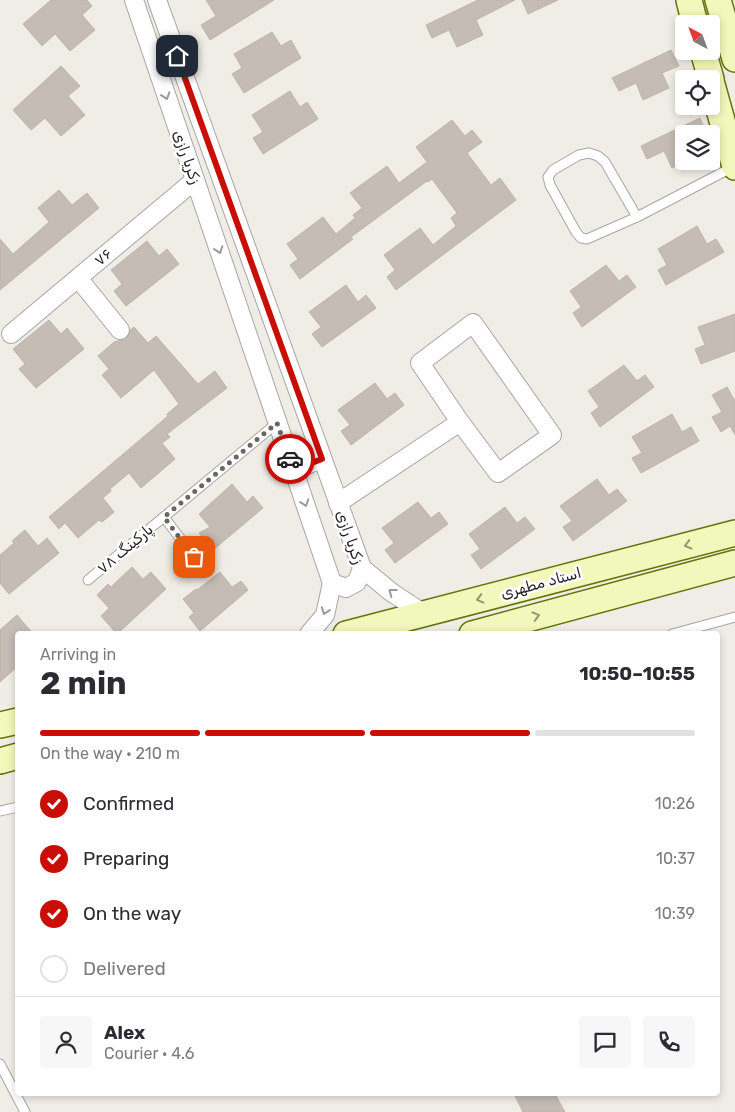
<!DOCTYPE html>
<meta charset="utf-8">
<style>
:root{--surface:#fff;--page:#f7f7f7;--text:#2b2b33;--muted:#7c7c81;--line:#e1e1e2;--accent:#c80e06}
body{margin:0;font-family:Rubik,Vazirmatn,sans-serif;background:var(--page);color:var(--text);height:100vh;display:flex;flex-direction:column;font-size:19px;white-space:nowrap}
*{box-sizing:border-box;margin:0}
p{font-size:16px;color:var(--muted)}
.icon{flex:none;width:28px;height:28px;fill:none;stroke:currentColor;stroke-width:2;stroke-linecap:round;stroke-linejoin:round}
.map{position:relative;flex:1;overflow:hidden}
.sheet{position:absolute;left:15px;top:631px;width:705px;height:465px;display:flex;flex-direction:column;background:var(--surface);border-radius:5px;box-shadow:0 2px 8px #0003}
.sheet>*{flex:none}
.needle{width:32px;rotate:319deg}
.controls{position:absolute;left:675px;top:15px;display:grid;gap:10px}
.controls a{display:grid;place-items:center;width:45px;height:45px;border-radius:5px;background:var(--surface);box-shadow:0 2px 8px #0003;font-size:25px}
.pin{position:absolute;display:grid;place-items:center;width:42px;height:42px;color:#fff;margin:-21px;border-radius:10px;box-shadow:0 2px 8px #0006}
.courier{position:absolute;display:grid;place-items:center;width:50px;height:50px;margin:-25px;border:4px solid #c80e06;border-radius:50%;background:#fff;color:#222;box-shadow:0 1px 6px #0007}
.summary em{font-style:normal;font-weight:700}
.summary div{display:flex;flex-direction:column-reverse}
.summary{display:flex;align-items:center;justify-content:space-between;height:85px;padding:0 25px}
h1{font-size:32px;font-weight:700;line-height:38px}
.bar{display:grid;grid-template-columns:repeat(4,1fr);gap:8px 5px;align-content:center;height:60px;padding:0 25px}
.bar i{height:6px;border-radius:4px;background:var(--line)}
.bar .selected{background:var(--accent)}
.bar p{grid-column:span 4}
.line{display:flex;align-items:center;gap:12px;padding:0 25px;border-top:1px solid var(--line)}
.line div{flex:1}
.round{display:grid;place-items:center;flex:none;width:52px;height:52px;border-radius:5px;background:var(--page)}
ol{padding:0 25px;list-style:none}
li{display:flex;align-items:center;gap:15px;height:55px}
li p{margin-inline-start:auto}
li .icon{padding:5px;border-radius:50%;background:var(--accent);color:#fff;stroke-width:4}
li:last-child{color:var(--muted)}
li i{width:28px;height:28px;border:2px solid var(--line);border-radius:50%}
.map>svg:first-child{display:block}
.building{fill:#c4bcb5;stroke:#c1b4a8}
.lines{fill:none;stroke-linecap:round;stroke-linejoin:round}
.lane-casing{stroke:#a6a6a6;stroke-width:11}
.street-casing{stroke:#a6a6a6;stroke-width:20}
.secondary-casing{stroke:#647408;stroke-width:28}
.lane{stroke:#fff;stroke-width:9}
.street{stroke:#fff;stroke-width:18}
.secondary{stroke:#f2f8bb;stroke-width:25}
.oneway{stroke:#9a9a9a}
.oneway2{stroke:#939675}
.done{stroke:#686765;stroke-width:5;stroke-dasharray:0 9}
.route{stroke:#c80e06;stroke-width:6}
.labels{text-anchor:middle;dominant-baseline:central;stroke-width:5;stroke-linejoin:round;paint-order:stroke}
.street-label{font-size:15px;fill:#1f1f1f;stroke:#fff}
</style>
<div class="map">
<svg width="735" height="1112" viewBox="0 0 735 1112">
<rect width="100%" height="100%" fill="#f0ede6"/>
<g class="building">
<path d="M51,0H87L92,6L82,15L95,30L70,51L55,34L42,46L23,24Z"/>
<path d="M206,0H274L210,40L201,25L216,16Z"/>
<path d="M478,0H515L476,20L483,35L457,47L449,30L432,38L426,25Z"/>
<path d="M522,0H558L528,14Z"/>
<path d="M272,32L281,46L291,40L301,58L244,93L232,74L242,68L234,54Z"/>
<path d="M671,50L679,66L662,73L669,88L643,100L636,83L619,91L612,78Z"/>
<path d="M61,66L80,86L68,96L85,115L61,136L45,118L31,130L13,110Z"/>
<path d="M290,91L300,107L307,102L318,119L263,154L253,138L263,132L252,115Z"/>
<path d="M700,118L707,134H684V162L672,168L664,151L647,159L641,146Z"/>
<path d="M452,120L465,136L472,130L482,142L467,153L491,185L500,178L516,200L396,290L387,277L395,270L384,255L420,228L433,245L456,226L451,218L457,213L432,179L428,182L427,181L351,237L353,239L300,279L290,265L298,259L287,244L323,217L336,234L355,218L353,215L362,208L350,193L387,166L399,183L427,162L416,147Z"/>
<path d="M59,190L72,205L87,193L99,208L0,290V239L13,254L49,222L38,208Z"/>
<path d="M697,226L707,244L716,239L724,252L666,285L658,270L667,265L658,249Z"/>
<path d="M147,241L159,256L167,249L179,264L126,306L114,291L122,284L111,270Z"/>
<path d="M606,265L619,281L627,275L636,287L582,327L573,313L581,307L570,291Z"/>
<path d="M346,285L358,302L366,295L376,308L322,347L312,334L321,327L309,312Z"/>
<path d="M735,314V351L701,364L695,349L705,345L698,327Z"/>
<path d="M49,320L61,334L67,328L84,349L36,388L19,369L25,364L13,349Z"/>
<path d="M134,327L148,343L156,336L198,384L215,371L227,388L167,434L170,437L162,443L175,459L141,488L129,473L110,489L111,491L103,498L114,512L102,522L99,520L78,538L65,523L59,529L49,517L168,416L167,414L179,404L154,370L121,398L102,375L109,369L98,356L114,342L126,339L130,330Z"/>
<path d="M624,365L637,381L645,375L654,387L600,427L591,413L599,407L588,391Z"/>
<path d="M375,383L387,399L395,393L404,405L351,445L341,431L350,425L338,410Z"/>
<path d="M727,387L735,401V435L730,426L721,432L712,417L722,412L712,395Z"/>
<path d="M672,414L682,432L691,427L699,441L641,473L632,458L642,453L632,437Z"/>
<path d="M597,479L609,495L617,489L627,501L573,541L563,527L572,521L560,506Z"/>
<path d="M232,484L247,502L253,496L263,508L213,550L199,533L210,527L199,514Z"/>
<path d="M418,502L431,518L439,512L448,524L395,563L385,550L394,543L382,528Z"/>
<path d="M505,507L517,523L525,517L535,529L481,569L471,555L480,549L469,534Z"/>
<path d="M25,530L38,546L47,538L59,553L9,594L0,583V555L14,543L12,541Z"/>
<path d="M132,567L143,579L151,572L166,589L117,634L101,616L109,608L97,595L108,584L111,587Z"/>
<path d="M220,572L232,587L241,581L248,590L200,631L189,617L194,613L183,599L196,589L197,590Z"/>
<path d="M17,615L33,634H18V666L0,682V630Z"/>
<path d="M514,1094H555L565,1112H523Z"/>
</g>
<g class="lines">
<defs>
<g id="lane">
<path d="M637,217L605,162L598,156L589,153L579,155L553,170L548,177L550,185L576,232L581,238L587,239L637,217L733,167"/>
<path d="M164,517L204,570"/>
<path d="M88,580L277,423"/>
<path d="M672,634L735,617"/>
<path d="M0,811L18,807"/>
<path d="M0,1064L25,1112"/>
</g>
<g id="street">
<path d="M134,0L332,583L346,588L357,582L362,568L157,0"/>
<path d="M78,278L120,330"/>
<path d="M11,334L195,180"/>
<path d="M293,470L322,459"/>
<path d="M338,503L460,422L420,363L473,323L552,435L498,473L460,422"/>
<path d="M362,568L391,592L423,613"/>
<path d="M309,634L325,615L332,583"/>
</g>
<g id="secondary">
<path d="M689,0L695,24"/>
<path d="M718,0L735,59"/>
<path d="M703,51L711,79"/>
<path d="M711,81L735,167"/>
<path d="M346,634L735,533"/>
<path d="M472,634L735,563"/>
<path d="M0,725L18,721"/>
<path d="M0,761L18,756"/>
</g>
</defs>
<use href="#lane" class="lane-casing"/>
<use href="#street" class="street-casing"/>
<use href="#secondary" class="secondary-casing"/>
<use href="#lane" class="lane"/>
<use href="#street" class="street"/>
<use href="#secondary" class="secondary"/>
</g>
<defs><path id="oneway-chevron" d="M-2-3.5L2.5 0L-2 3.5" fill="none" stroke-width="1.6" stroke-linecap="round" stroke-linejoin="round" transform="scale(1.25)"/></defs>
<g class="oneway">
<use href="#oneway-chevron" transform="translate(166 96) rotate(71)"/>
<use href="#oneway-chevron" transform="translate(219 250) rotate(71)"/>
<use href="#oneway-chevron" transform="translate(305 503) rotate(71)"/>
<use href="#oneway-chevron" transform="translate(392 592) rotate(-143)"/>
<use href="#oneway-chevron" transform="translate(325 611) rotate(110)"/>
</g>
<g class="oneway2">
<use href="#oneway-chevron" transform="translate(688 545) rotate(165)"/>
<use href="#oneway-chevron" transform="translate(480 599) rotate(165)"/>
<use href="#oneway-chevron" transform="translate(536 616) rotate(-15)"/>
</g>
<g class="lines">
<path class="done" d="M194,557L164,517L277,423L290,459"/>
<path class="route" d="M177,56L322,459L293,470L290,459"/>
</g>
<g class="labels">
<g class="street-label">
<text transform="translate(187 157) rotate(71)">زکریا رازی</text>
<text transform="translate(103 257) rotate(-40)">۷۶</text>
<text transform="translate(350 537) rotate(71)">زکریا رازی</text>
<text transform="translate(125 549) rotate(-40)">پارکینگ ۷۸</text>
<text transform="translate(541 583) rotate(-15)">استاد مطهری</text>
</g>
</g>
</svg>
<div class="controls">
<a><svg class="needle" viewBox="-14 -14 28 28"><path d="M0-13l5 13h-10z" fill="#e53935"/><path d="M0 13l5-13h-10z" fill="#7c7c81"/></svg></a>
<a><svg class="icon" aria-label="locate" viewBox="0 0 24 24"><circle cx="12" cy="12" r="6"/><path d="M12 2v4M12 18v4M2 12h4M18 12h4"/></svg></a>
<a><svg class="icon" aria-label="layers" viewBox="0 0 24 24"><path d="M12 4l9 5-9 5-9-5zM3 14l9 5 9-5"/></svg></a>
</div>
<div class="pin" style="left:194px;top:557px;background:#ea580c"><svg class="icon" aria-label="bag" viewBox="0 0 24 24"><path d="M5 8h14l-1 12H6zM9 8a3 3 0 0 1 6 0"/></svg></div>
<div class="pin" style="left:177px;top:56px;background:#1f2937"><svg class="icon" aria-label="home" viewBox="0 0 24 24"><path d="M3 11l9-7 9 7M6 9v11h12V9"/></svg></div>
<div class="courier" style="left:290px;top:459px"><svg class="icon" aria-label="car" viewBox="0 0 24 24"><path d="M5 17H2v-5l4-1 3-4h7l3 4 3 1v5h-3M9 17h6M6 11h13"/><circle cx="7" cy="17" r="2"/><circle cx="17" cy="17" r="2"/></svg></div>
<section class="sheet">
<div class="summary"><div><h1>2 min</h1><p>Arriving in</p></div><em>10:50–10:55</em></div>
<div class="bar"><i class="selected"></i><i class="selected"></i><i class="selected"></i><i></i><p>On the way · 210 m</p></div>
<ol>
<li><svg class="icon" aria-label="check" viewBox="0 0 24 24"><path d="M5 12l5 5 9-10"/></svg>Confirmed<p>10:26</p></li>
<li><svg class="icon" aria-label="check" viewBox="0 0 24 24"><path d="M5 12l5 5 9-10"/></svg>Preparing<p>10:37</p></li>
<li><svg class="icon" aria-label="check" viewBox="0 0 24 24"><path d="M5 12l5 5 9-10"/></svg>On the way<p>10:39</p></li>
<li><i></i>Delivered</li>
</ol>
<div class="line" style="height:90px"><a class="round"><svg class="icon" aria-label="person" viewBox="0 0 24 24"><circle cx="12" cy="8" r="4"/><path d="M4 21q1-7 8-7t8 7"/></svg></a><div><b>Alex</b><p>Courier · 4.6</p></div><a class="round"><svg class="icon" aria-label="chat" viewBox="0 0 24 24"><path d="M4 5h16v11H9l-5 4z"/></svg></a><a class="round"><svg class="icon" aria-label="phone" viewBox="0 0 24 24"><path d="M5 4h4l2 5-3 2q2 4 5 5l2-3 5 2v4C11 20 4 13 5 4z"/></svg></a></div>
</section>
</div>
